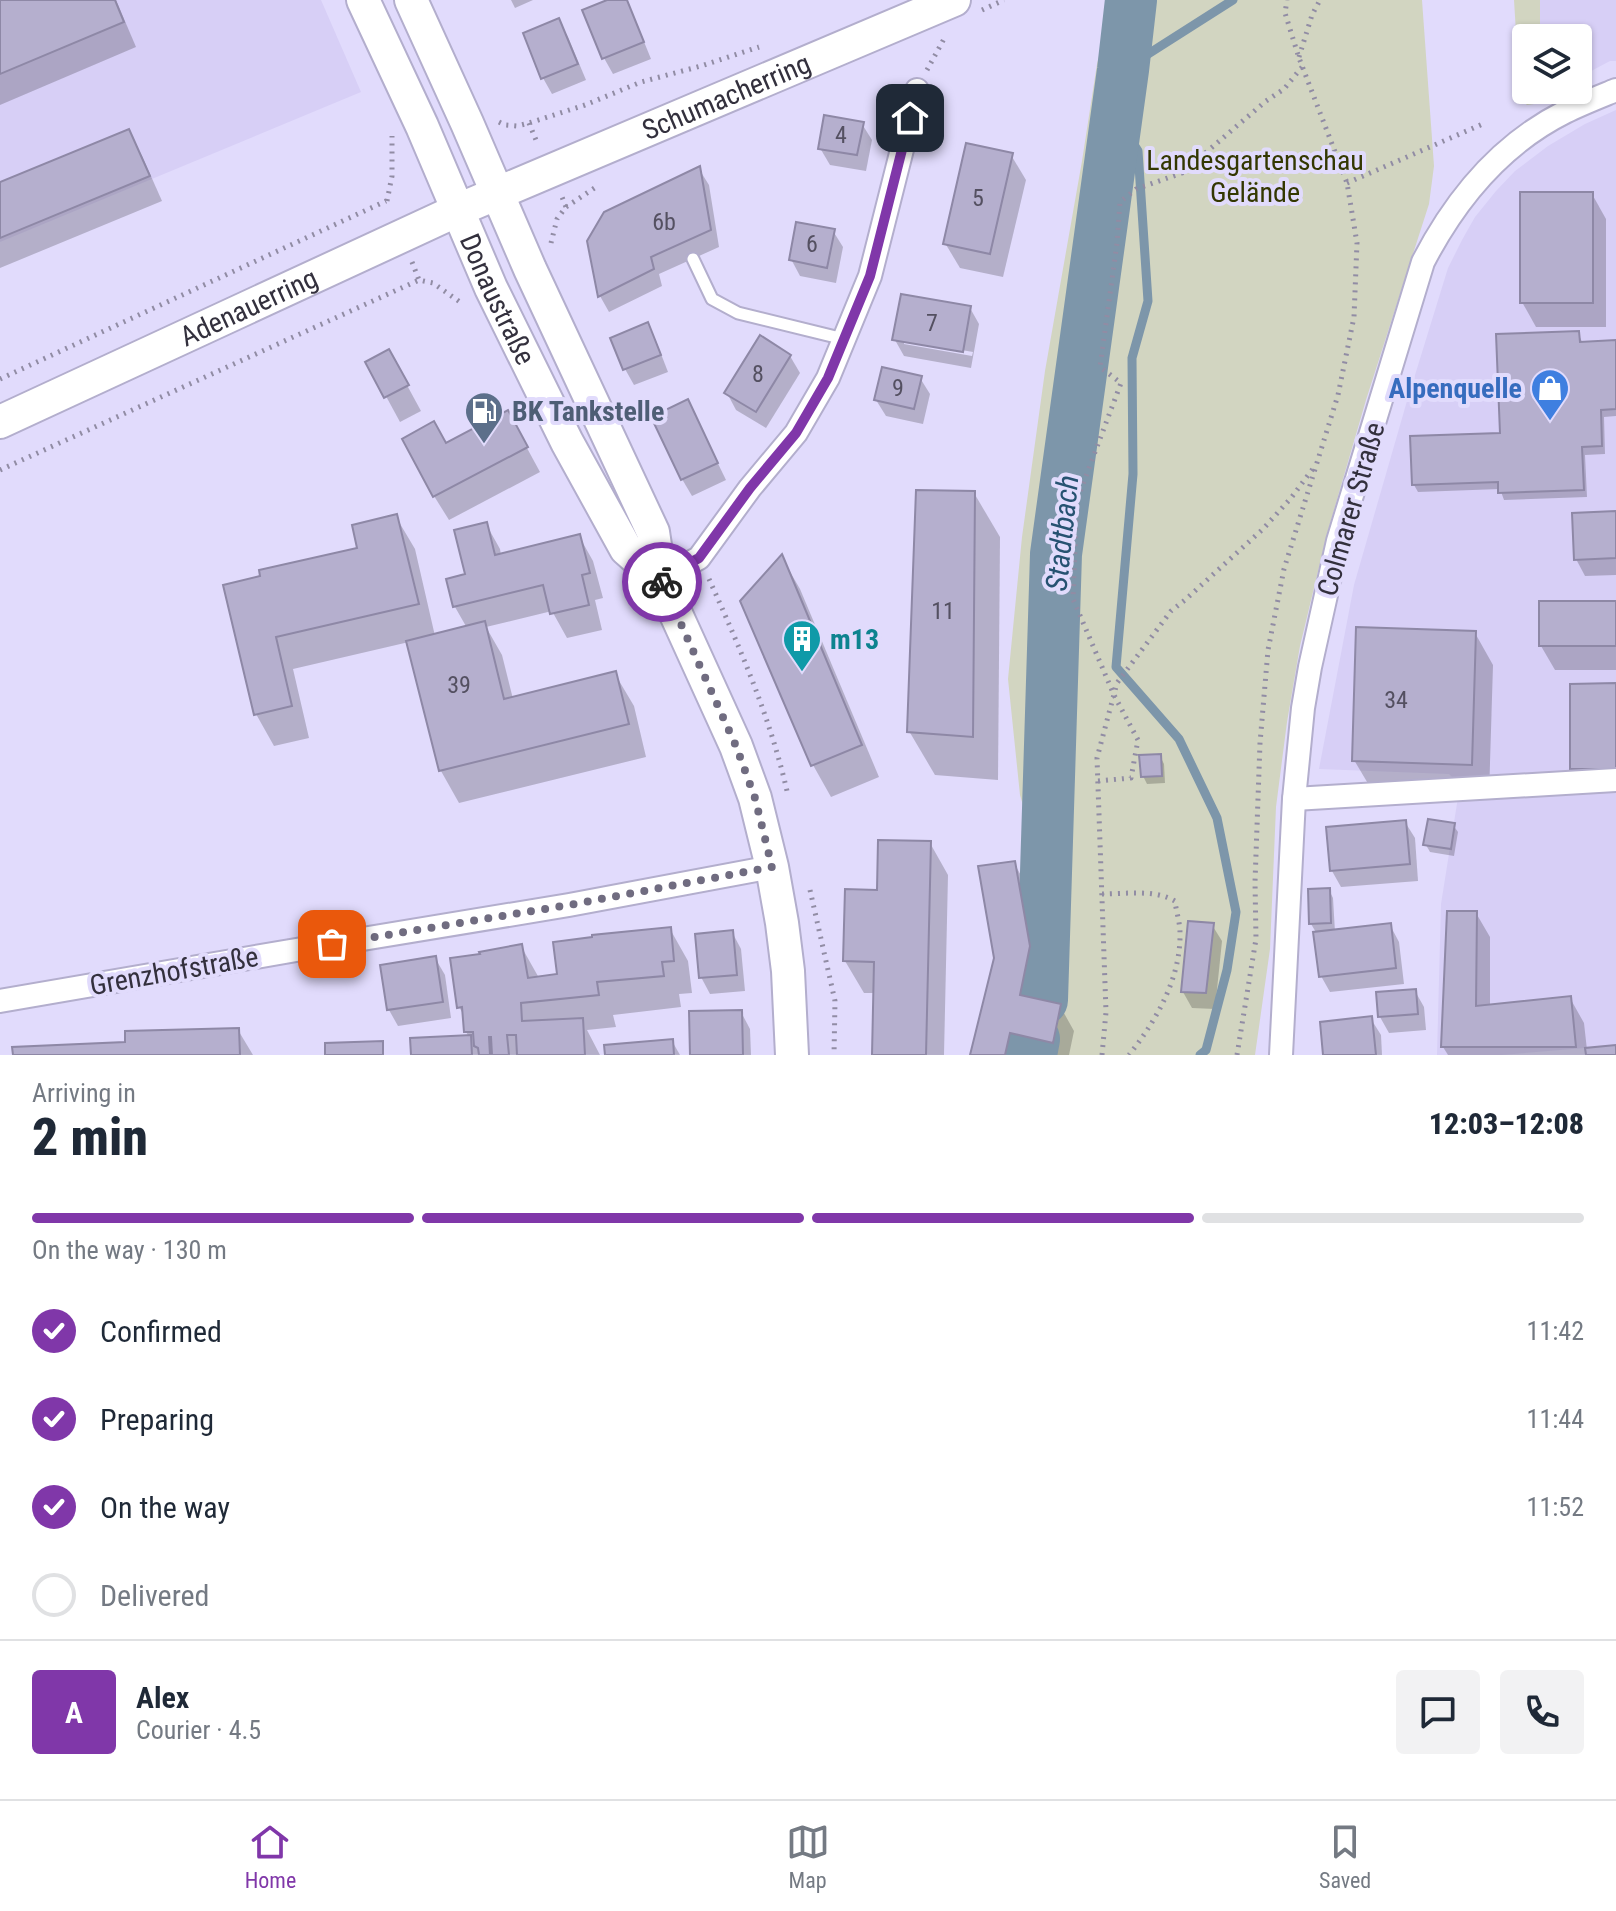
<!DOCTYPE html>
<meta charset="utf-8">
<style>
:root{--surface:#fff;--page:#f2f2f3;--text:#1f2937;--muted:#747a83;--line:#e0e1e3;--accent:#8037a9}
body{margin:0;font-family:"Roboto Condensed",sans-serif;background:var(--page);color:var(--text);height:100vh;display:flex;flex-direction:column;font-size:30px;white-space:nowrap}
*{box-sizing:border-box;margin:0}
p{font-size:26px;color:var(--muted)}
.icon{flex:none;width:44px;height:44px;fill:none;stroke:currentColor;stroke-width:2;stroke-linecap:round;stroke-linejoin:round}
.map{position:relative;height:1055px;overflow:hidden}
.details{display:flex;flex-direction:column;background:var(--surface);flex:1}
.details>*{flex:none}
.buttons{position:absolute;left:1512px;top:24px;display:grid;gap:16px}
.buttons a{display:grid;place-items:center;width:80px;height:80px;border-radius:8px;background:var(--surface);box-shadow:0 2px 6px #0004;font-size:40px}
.pin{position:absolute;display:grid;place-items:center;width:68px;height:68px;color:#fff;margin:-34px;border-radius:16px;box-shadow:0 4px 12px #0006}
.courier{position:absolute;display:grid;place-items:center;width:80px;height:80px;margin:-40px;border:6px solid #8037a9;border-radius:50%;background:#fff;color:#222;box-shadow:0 2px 10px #0007}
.overview em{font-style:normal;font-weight:800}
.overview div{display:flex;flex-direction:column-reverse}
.overview{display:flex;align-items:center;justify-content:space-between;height:136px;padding:0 32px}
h1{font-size:52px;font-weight:800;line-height:60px}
.bar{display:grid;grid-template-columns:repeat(4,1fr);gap:12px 8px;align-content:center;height:96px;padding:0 32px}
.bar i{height:10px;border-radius:6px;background:var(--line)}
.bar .current{background:var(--accent)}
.bar p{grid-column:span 4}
.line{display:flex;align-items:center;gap:20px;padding:0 32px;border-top:2px solid var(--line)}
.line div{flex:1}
.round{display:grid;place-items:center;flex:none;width:84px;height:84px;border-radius:8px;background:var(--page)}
ol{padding:0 32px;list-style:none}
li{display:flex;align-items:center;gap:24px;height:88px}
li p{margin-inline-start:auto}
li .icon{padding:8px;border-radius:50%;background:var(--accent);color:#fff;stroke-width:4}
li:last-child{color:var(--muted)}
li i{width:44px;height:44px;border:4px solid var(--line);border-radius:50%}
.tab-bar{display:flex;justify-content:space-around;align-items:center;height:112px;border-top:2px solid var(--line);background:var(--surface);font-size:22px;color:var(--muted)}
.tab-bar a{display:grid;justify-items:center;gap:4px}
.tab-bar .current{color:var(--accent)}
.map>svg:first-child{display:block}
.built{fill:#d7cff6}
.green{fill:#d2d5c1}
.shadow{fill:#0003;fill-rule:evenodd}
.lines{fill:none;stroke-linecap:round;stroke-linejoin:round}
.stream{stroke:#7d96aa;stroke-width:9}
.river{stroke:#7d96aa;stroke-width:52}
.building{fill:#b5afce;stroke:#8e88a6;stroke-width:2}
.lane-casing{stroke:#b3aecd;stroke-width:15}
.street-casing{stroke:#b3aecd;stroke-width:26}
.secondary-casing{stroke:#b3aecd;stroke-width:36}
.path{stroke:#918ca4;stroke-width:5;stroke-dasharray:2 6;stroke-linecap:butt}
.lane{stroke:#fff;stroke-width:11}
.street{stroke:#fff;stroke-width:22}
.secondary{stroke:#fff;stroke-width:32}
.done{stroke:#706c80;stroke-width:8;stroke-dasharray:0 14.4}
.route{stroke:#8037a9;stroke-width:10}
.labels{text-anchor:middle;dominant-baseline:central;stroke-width:8;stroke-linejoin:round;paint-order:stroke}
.number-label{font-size:24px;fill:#545061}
.street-label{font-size:28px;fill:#33303d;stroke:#e1dbfc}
.park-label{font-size:28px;fill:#333701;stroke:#e1dbfc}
.shop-label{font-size:28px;font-weight:bold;fill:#366cbe;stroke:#e1dbfc;text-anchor:end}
.service-label{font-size:28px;font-weight:bold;fill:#4e5e75;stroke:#e1dbfc;text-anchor:start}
.culture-label{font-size:28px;font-weight:bold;fill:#0d838f;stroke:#e1dbfc;text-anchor:start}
.water-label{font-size:30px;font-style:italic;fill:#265271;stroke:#e1dbfc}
</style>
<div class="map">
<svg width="1616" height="1055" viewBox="0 0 1616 1055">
<rect width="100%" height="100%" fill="#e1dbfc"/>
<g class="built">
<path d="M0,0H321L361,92L0,242Z"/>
<path d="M1540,0H1616V61H1610L1578,78V38H1540Z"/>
<path d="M1616,110V1055H1586L1584,1048L1501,1055H1437L1441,904L1459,791L1457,782L1449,774L1319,769L1339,664L1354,585L1407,401L1448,268L1462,240L1475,217L1496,191L1515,171L1548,146L1585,124Z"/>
</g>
<g class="green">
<path d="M1119,0H1422L1434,166L1429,204L1366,400L1327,534L1300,646L1287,722L1276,807L1270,949L1255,1055H1015L1026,1022L1034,983L1036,912L1033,840L1020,795L1008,679L1022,537L1045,371L1082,161L1097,64L1108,21Z"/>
<path d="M1514,0H1540V38H1526V90H1541V96L1534,104L1527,105L1520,98Z"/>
</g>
<g class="shadow">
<path d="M0,0H116L136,47L0,105Z"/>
<path d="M511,0H533L515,8Z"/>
<path d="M612,0H626L632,12L651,59L613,74L604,58Z"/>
<path d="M559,21L568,37L586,80L552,94L543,78Z"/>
<path d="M862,124L872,140L866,171L830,165L820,148Z"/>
<path d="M128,131L142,156L162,201L0,268V184Z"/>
<path d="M1011,155L1026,180L1003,277L960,268L945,243Z"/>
<path d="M699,169L709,185L719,247L659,274L662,286L609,312L600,296L589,241Z"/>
<path d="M1592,194L1606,219V327H1536L1522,302Z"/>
<path d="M833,231L843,247L836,283L800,276L791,259Z"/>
<path d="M970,308L979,324L971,368L904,356L895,340ZM904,340L973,352L972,356L904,344Z"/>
<path d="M647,325L656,341L668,372L634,385L625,369Z"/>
<path d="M1578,333L1583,344L1616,345V416L1604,417L1605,454L1585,455L1587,497L1504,500L1500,489L1418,492L1414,485L1502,435Z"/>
<path d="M790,356L800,373L766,428L736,410L727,393Z"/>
<path d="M368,363L402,376L421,411L400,422Z"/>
<path d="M920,378L930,394L923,424L886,416L876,400Z"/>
<path d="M688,402L726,480L692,496L682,479Z"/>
<path d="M521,437L540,472L449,520L434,496L446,446Z"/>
<path d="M974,493L1000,537L998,780L935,775L909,731Z"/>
<path d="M1616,513V575L1585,576L1576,559Z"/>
<path d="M396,517L415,549L435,636L467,628L455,607L449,580L468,576L486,524L500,549L501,555L579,536L593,561L603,598L595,600L602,630L567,638L552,611L486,627L502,655L513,699L615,674L634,706L646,757L459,803L441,771L409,642L293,669L309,738L274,746L256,714L226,586L360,549Z"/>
<path d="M782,558L800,589L879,777L831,797L813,765Z"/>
<path d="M1616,603V670H1555L1541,646Z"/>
<path d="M1475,633L1493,665L1489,796L1373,792L1354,760Z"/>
<path d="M1616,685V793H1587L1572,768Z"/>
<path d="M1160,756L1164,764L1165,783L1147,784L1143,776Z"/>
<path d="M1405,822L1415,838L1418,881L1341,887L1332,871Z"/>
<path d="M1453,825L1458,832L1454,856L1430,852L1426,845Z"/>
<path d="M930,843L948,875L944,1055H874L875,993H864L845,961L879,892Z"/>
<path d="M1014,863L1028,888L1043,972L1037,1001L1060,1006L1074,1031L1069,1055H972L996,958Z"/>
<path d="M1329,890L1333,898L1335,932L1390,925L1399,942L1404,984L1330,992L1321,976L1317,934L1311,924Z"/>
<path d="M1476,913L1490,937V1006L1570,998L1584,1023L1587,1050L1616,1047V1055H1448L1443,1047Z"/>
<path d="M1212,925L1222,941L1215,1009L1192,1008L1183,992Z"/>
<path d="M670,929L688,961L692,993L679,994L681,1007L613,1015L616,1027L587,1030L600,1055H413L469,1037L466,1032L465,1017L459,1007L521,946L539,978L559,976Z"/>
<path d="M732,932L741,949L745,991L710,994L701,977Z"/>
<path d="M435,958L445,975L451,1018L398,1026L389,1010Z"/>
<path d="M1415,991L1424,1007L1426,1030L1389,1033L1380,1017Z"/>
<path d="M741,1012L750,1029L751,1055H692Z"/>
<path d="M1371,1019L1381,1035L1382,1055H1325Z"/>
<path d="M238,1030L253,1055H15L128,1044Z"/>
<path d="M672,1041L680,1055H607Z"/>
</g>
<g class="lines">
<g class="stream">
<path d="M1123,70L1233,0"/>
<path d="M1117,118L1138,151L1148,301L1132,358L1133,474L1116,667L1179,739L1217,818L1236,912L1227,970L1206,1050L1200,1055"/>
</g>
<g class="river">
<path d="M1042,1000L1056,554L1123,70L1131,0"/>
<path d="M1031,1055L1034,1039"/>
</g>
</g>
<g class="building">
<path d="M0,0H115L124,22L0,74Z"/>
<path d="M607,0H627L644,42L602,59L582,10Z"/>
<path d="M559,18L578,64L541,79L523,33Z"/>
<path d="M824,115L864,122L857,155L818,149Z"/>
<path d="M129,129L150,176L0,238V182Z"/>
<path d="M966,143L1013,153L990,254L943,244Z"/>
<path d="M700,166L711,230L651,257L654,269L598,297L587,241L604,212Z"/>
<rect x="1520" y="192" width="73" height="111"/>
<path d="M796,222L835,229L827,268L789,260Z"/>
<path d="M901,294L971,306L963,352L892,340Z"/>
<path d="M648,322L661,355L623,370L610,338Z"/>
<path d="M1579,331L1580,342L1616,340V409L1601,410L1602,446L1582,447L1584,490L1498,493V482L1412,485L1410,436L1500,433L1496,334Z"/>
<path d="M760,335L791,355L756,412L724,393Z"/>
<path d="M389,349L409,385L384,398L365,362Z"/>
<path d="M882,367L922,376L914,409L874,400Z"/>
<path d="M688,399L718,463L681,480L651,417Z"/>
<path d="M508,410L528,447L433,497L402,439L434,421L446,443Z"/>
<path d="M916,490L975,491L973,737L907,732Z"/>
<path d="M1616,511V558L1574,560L1572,513Z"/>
<path d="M397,514L419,604L276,637L292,706L254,715L223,585L260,576L259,570L357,548L352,525Z"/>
<path d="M487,522L495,555L580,534L590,573L582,575L589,605L550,614L543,585L453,607L446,579L465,574L454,530Z"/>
<path d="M782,554L862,745L811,766L740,601Z"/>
<rect x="1539" y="601" width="77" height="45"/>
<path d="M485,621L504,699L616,671L629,724L439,771L406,641Z"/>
<path d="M1356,627L1476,631L1472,765L1352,761Z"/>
<path d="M1616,683V769H1570V684Z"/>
<path d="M1161,754L1162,776L1141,777L1139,755Z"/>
<path d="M1428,819L1455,823L1451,849L1423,845Z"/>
<path d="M1406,820L1410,864L1330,871L1326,827Z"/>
<path d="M878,840L931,841L926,1055H872L874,962L843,961L845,889L877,890Z"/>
<path d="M1015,861L1030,946L1020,995L1061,1004L1053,1043L1010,1033L1005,1055H970L994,958L978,866Z"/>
<path d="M1330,888L1331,923L1309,924L1308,889Z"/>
<path d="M1447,911H1477L1476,1006L1571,996L1576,1047H1441Z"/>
<path d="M1188,921L1214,923L1206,993L1181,992Z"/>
<path d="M1391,923L1396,968L1319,977L1313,932Z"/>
<path d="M671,927L674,961L662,962L664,976L597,982L599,995L521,1003L522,1021L583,1018L585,1055H517L516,1035H507L509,1055H492L491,1037H489L490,1055H479L478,1048L474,1046L473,1032H464L462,1007L457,1008L450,958L480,954L479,952L522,944L528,978L557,974L553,942L592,937V935Z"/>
<path d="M733,930L737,975L699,978L695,934Z"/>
<path d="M436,956L443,1002L387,1010L380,965Z"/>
<path d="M1416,989L1418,1014L1378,1017L1376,992Z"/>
<path d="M742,1010L743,1055H690L689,1011Z"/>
<path d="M1372,1016L1376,1055H1323L1320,1022Z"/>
<path d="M239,1028L240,1055H13L12,1047L125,1042V1031Z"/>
<path d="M471,1035L472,1055H411L410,1038Z"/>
<path d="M673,1039L674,1055H605L604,1045Z"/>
<path d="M383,1041V1055H325V1043Z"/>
<path d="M1616,1045V1055H1586L1585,1048Z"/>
</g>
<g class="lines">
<defs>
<path id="lane" d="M693,259L712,299L738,313L844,339"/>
<g id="street">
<path d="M660,579L699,558L750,488L796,433L828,378L870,276L917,90"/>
<path d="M1294,799L1616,780"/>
<path d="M0,1001L302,949L569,905L772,867"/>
<path d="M1281,1055L1294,799L1303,708L1310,667L1338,541L1423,262C1455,200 1501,144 1565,112C1581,104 1599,97 1616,90"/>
</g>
<g id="secondary">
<path id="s1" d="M363,0L422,126L491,288L567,442L626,549L660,579"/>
<path d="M411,0L467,123L530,269L653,532L660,579L736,746L755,798L772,867L782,923L788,971L792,1055"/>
<path id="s2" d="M0,422L458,210L954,0"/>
</g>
</defs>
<use href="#lane" class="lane-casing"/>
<use href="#street" class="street-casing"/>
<use href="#secondary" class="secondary-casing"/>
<g class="path">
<path d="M982,10L1004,0"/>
<path d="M1299,57L1312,15L1320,0"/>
<path d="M927,70L945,37"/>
<path d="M499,122L505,125L517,126L529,123L585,105L641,82L701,66L759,47"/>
<path d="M529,123L538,145"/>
<path d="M1347,183L1485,123"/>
<path d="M387,201L392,176V136"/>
<path d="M566,207L599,185"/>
<path d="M551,243L557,219L566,207L562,197"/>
<path d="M412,262L419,280"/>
<path d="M0,379L386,201"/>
<path d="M0,470L419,280L433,283L460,302L464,300"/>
<path d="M709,579C740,648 770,717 787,791"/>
<path d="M1098,781L1131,778L1138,740L1114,695L1073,599L1077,500L1121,383L1100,367L1117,243L1120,202L1136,189L1182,173L1266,101L1284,89L1302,67"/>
<path d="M810,890L835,1001L834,1055"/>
<path d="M1102,894C1126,894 1154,889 1175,901C1176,911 1180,922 1180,933C1181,978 1156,1021 1129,1055"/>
<path d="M1102,1055L1106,1012L1097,758L1117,683L1171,611L1185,600L1263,529L1291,498L1315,466"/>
<path d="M1237,1055L1256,939L1255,882L1260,743L1268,650L1284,569L1338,395L1354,317L1357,243L1347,183L1299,58L1285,13L1287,0"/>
</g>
<use href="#lane" class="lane"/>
<use href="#street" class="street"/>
<use href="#secondary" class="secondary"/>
</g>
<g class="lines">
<path class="done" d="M332,944L569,905L772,867L755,798L736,746L662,582"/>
<path class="route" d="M662,582L660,579L699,558L750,488L796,433L828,378L870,276L910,118"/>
</g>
<defs>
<symbol id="shop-pin" viewBox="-11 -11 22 30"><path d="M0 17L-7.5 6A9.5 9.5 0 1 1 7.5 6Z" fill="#3f7fe0" stroke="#e1dbfc"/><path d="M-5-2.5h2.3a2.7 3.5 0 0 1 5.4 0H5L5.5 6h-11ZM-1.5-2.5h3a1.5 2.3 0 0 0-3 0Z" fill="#fff"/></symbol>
<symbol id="fuel-pin" viewBox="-11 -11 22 30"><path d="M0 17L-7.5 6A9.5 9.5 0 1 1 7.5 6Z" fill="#5c6f8a" stroke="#e1dbfc"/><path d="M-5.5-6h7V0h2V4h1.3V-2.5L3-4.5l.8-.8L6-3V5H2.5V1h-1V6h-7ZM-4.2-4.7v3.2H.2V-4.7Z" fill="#fff"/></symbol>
<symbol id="building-pin" viewBox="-11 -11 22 30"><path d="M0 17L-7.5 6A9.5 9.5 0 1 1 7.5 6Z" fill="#0f9aa8" stroke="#e1dbfc"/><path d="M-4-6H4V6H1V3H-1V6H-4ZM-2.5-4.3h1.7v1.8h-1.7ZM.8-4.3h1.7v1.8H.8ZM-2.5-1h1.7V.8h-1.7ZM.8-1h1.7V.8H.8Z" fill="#fff"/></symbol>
</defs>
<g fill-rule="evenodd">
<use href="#shop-pin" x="1528" y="366" width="44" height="60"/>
<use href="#fuel-pin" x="462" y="389" width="44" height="60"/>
<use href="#building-pin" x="780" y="617" width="44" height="60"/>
</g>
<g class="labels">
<g class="number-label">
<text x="841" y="135">4</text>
<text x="978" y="198">5</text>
<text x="664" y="222">6b</text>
<text x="812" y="244">6</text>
<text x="932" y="323">7</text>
<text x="758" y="374">8</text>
<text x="898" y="388">9</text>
<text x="943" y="611">11</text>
<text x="459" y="685">39</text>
<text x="1396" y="700">34</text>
</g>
<g class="street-label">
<text stroke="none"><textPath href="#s2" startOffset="796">Schumacherring</textPath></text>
<text stroke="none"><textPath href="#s1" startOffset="328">Donaustraße</textPath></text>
<text stroke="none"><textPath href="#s2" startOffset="274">Adenauerring</textPath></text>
<text transform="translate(1351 509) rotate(-74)">Colmarer Straße</text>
<text transform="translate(174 971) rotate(-10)">Grenzhofstraße</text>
</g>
<g class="park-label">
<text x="1255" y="160">Landesgartenschau<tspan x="1255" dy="32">Gelände</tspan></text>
</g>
<g class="shop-label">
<text x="1522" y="388">Alpenquelle</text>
</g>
<g class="service-label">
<text x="512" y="411">BK Tankstelle</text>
</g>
<g class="culture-label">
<text x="830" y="639">m13</text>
</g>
<g class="water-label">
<text transform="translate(1062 533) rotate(-84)">Stadtbach</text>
</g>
</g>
</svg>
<div class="buttons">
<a><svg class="icon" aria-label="layers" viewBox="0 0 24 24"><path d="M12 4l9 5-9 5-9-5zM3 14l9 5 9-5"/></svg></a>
</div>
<div class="pin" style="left:332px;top:944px;background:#ea580c"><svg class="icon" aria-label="bag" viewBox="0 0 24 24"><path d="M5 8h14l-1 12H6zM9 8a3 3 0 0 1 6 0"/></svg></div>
<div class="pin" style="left:910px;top:118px;background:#1f2937"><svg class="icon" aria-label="home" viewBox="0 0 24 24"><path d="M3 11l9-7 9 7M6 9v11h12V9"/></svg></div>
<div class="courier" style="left:662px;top:582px"><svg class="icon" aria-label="bike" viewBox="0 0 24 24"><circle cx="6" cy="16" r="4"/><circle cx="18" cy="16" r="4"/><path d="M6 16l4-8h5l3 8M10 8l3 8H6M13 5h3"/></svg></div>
</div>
<section class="details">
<div class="overview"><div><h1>2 min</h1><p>Arriving in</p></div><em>12:03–12:08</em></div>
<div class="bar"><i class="current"></i><i class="current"></i><i class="current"></i><i></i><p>On the way · 130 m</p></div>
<ol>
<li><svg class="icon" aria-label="check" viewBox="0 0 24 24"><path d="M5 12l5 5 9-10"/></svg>Confirmed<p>11:42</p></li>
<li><svg class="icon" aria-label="check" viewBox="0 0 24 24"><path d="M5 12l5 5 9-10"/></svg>Preparing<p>11:44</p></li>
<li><svg class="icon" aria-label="check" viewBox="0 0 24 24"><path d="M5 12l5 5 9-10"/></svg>On the way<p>11:52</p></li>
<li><i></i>Delivered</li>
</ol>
<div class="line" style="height:144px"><b class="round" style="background:var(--accent);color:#fff">A</b><div><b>Alex</b><p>Courier · 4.5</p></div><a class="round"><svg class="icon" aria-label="chat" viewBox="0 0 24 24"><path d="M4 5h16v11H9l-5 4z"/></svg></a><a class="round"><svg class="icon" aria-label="phone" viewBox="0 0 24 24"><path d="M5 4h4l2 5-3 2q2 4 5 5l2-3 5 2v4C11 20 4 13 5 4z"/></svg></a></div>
</section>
<nav class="tab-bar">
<a class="current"><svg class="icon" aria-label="home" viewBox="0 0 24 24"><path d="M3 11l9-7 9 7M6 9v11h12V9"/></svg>Home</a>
<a><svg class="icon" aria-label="map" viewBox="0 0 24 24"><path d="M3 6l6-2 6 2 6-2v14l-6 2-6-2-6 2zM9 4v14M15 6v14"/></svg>Map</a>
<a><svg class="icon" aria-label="saved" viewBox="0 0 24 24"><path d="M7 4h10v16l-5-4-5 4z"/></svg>Saved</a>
</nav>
